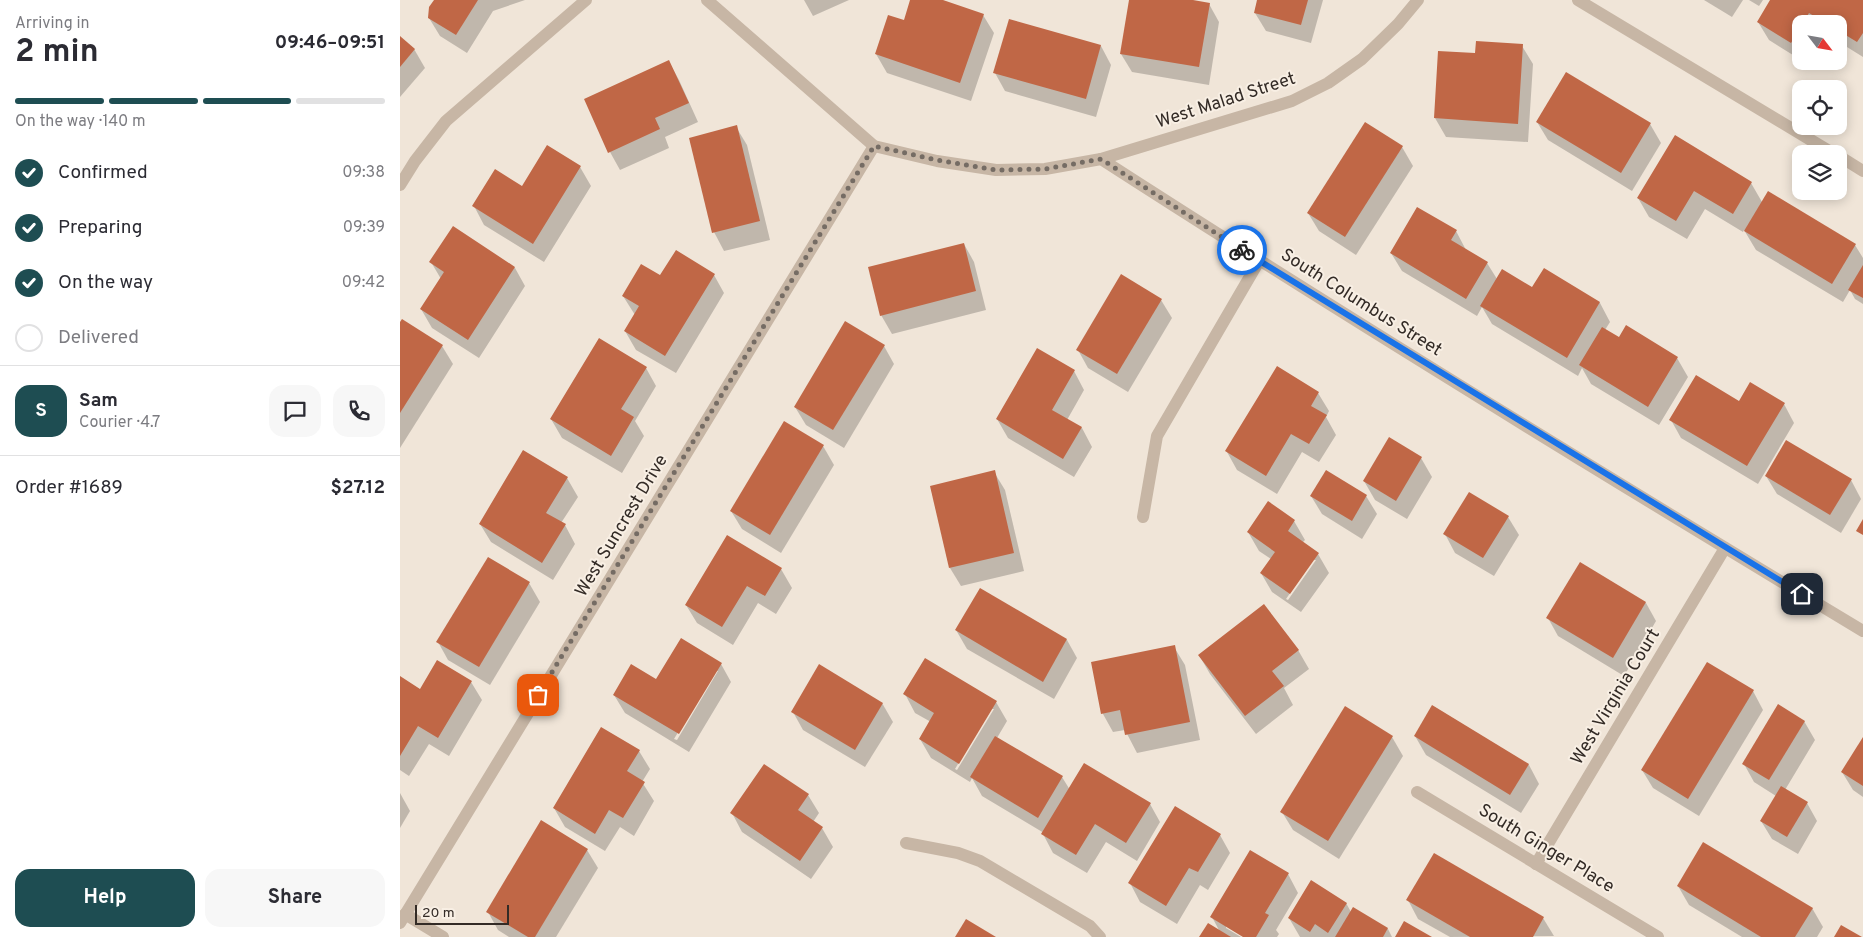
<!DOCTYPE html>
<meta charset="utf-8">
<style>
:root{--surface:#fff;--page:#f7f7f7;--text:#2b2b33;--muted:#7c7c81;--line:#e1e1e2;--accent:#1e4d52}
body{margin:0;font-family:Overpass,sans-serif;background:var(--page);color:var(--text);height:100vh;display:flex;flex-direction:column;font-size:19px;white-space:nowrap}
*{box-sizing:border-box;margin:0}
p{font-size:16px;color:var(--muted)}
.icon{flex:none;width:28px;height:28px;fill:none;stroke:currentColor;stroke-width:2;stroke-linecap:round;stroke-linejoin:round}
.map{position:relative;flex:1;overflow:hidden}
.panel{display:flex;flex-direction:column;background:var(--surface);width:400px}
.panel>*{flex:none}
.needle{width:32px;rotate:121deg}
.fabs{position:absolute;left:1392px;top:15px;display:grid;gap:10px}
.fabs a{display:grid;place-items:center;width:55px;height:55px;border-radius:10px;background:var(--surface);box-shadow:0 2px 12px #0003;font-size:25px}
.scale{position:absolute;left:15px;bottom:12px;width:94px;box-sizing:border-box;padding-left:5px;border:2px solid #332b26;border-top:0;font-size:14px;line-height:18px;white-space:nowrap;color:#332b26;-webkit-text-stroke:4px #f8efe4;paint-order:stroke}
.pin{position:absolute;display:grid;place-items:center;width:42px;height:42px;color:#fff;margin:-21px;border-radius:10px;box-shadow:0 2px 8px #0006}
.courier{position:absolute;display:grid;place-items:center;width:50px;height:50px;margin:-25px;border:4px solid #1a73e8;border-radius:50%;background:#fff;color:#222;box-shadow:0 1px 6px #0007}
.overview em{font-style:normal;font-weight:700}
.overview div{display:flex;flex-direction:column-reverse}
.overview{display:flex;align-items:center;justify-content:space-between;height:85px;padding:0 15px}
h1{font-size:32px;font-weight:700;line-height:38px}
.bar{display:grid;grid-template-columns:repeat(4,1fr);gap:8px 5px;align-content:center;height:60px;padding:0 15px}
.bar i{height:6px;border-radius:4px;background:var(--line)}
.bar .current{background:var(--accent)}
.bar p{grid-column:span 4}
.line{display:flex;align-items:center;gap:12px;padding:0 15px;border-top:1px solid var(--line)}
.line div{flex:1}
.round{display:grid;place-items:center;flex:none;width:52px;height:52px;border-radius:15px;background:var(--page)}
ol{padding:0 15px;list-style:none}
li{display:flex;align-items:center;gap:15px;height:55px}
li p{margin-inline-start:auto}
li .icon{padding:5px;border-radius:50%;background:var(--accent);color:#fff;stroke-width:4}
li:last-child{color:var(--muted)}
li i{width:28px;height:28px;border:2px solid var(--line);border-radius:50%}
.primary-button{display:flex;gap:10px;margin-top:auto;padding:10px 15px}
.primary-button a{flex:1;height:58px;border-radius:15px;background:var(--accent);color:#fff;font-size:20px;font-weight:700;line-height:58px;text-align:center}
.primary-button a+a{background:var(--page);color:var(--text)}
main{display:flex;flex:1;min-height:0}
.map>svg:first-child{display:block}
.shadow{fill:#0003;fill-rule:evenodd}
.building{fill:#c06746}
.lines{fill:none;stroke-linecap:round;stroke-linejoin:round}
.minor{stroke:#c7b6a5;stroke-width:12}
.tertiary{stroke:#c7b6a5;stroke-width:12}
.done{stroke:#756c64;stroke-width:5;stroke-dasharray:0 9}
.route{stroke:#1a73e8;stroke-width:6}
.labels{text-anchor:middle;dominant-baseline:central;stroke-width:4;stroke-linejoin:round;paint-order:stroke}
.street-label{font-size:18px;fill:#332b26;stroke:#f8efe4}
</style>
<main>
<section class="panel">
<div class="overview"><div><h1>2 min</h1><p>Arriving in</p></div><em>09:46–09:51</em></div>
<div class="bar"><i class="current"></i><i class="current"></i><i class="current"></i><i></i><p>On the way · 140 m</p></div>
<ol>
<li><svg class="icon" aria-label="check" viewBox="0 0 24 24"><path d="M5 12l5 5 9-10"/></svg>Confirmed<p>09:38</p></li>
<li><svg class="icon" aria-label="check" viewBox="0 0 24 24"><path d="M5 12l5 5 9-10"/></svg>Preparing<p>09:39</p></li>
<li><svg class="icon" aria-label="check" viewBox="0 0 24 24"><path d="M5 12l5 5 9-10"/></svg>On the way<p>09:42</p></li>
<li><i></i>Delivered</li>
</ol>
<div class="line" style="height:90px"><b class="round" style="background:var(--accent);color:#fff">S</b><div><b>Sam</b><p>Courier · 4.7</p></div><a class="round"><svg class="icon" aria-label="chat" viewBox="0 0 24 24"><path d="M4 5h16v11H9l-5 4z"/></svg></a><a class="round"><svg class="icon" aria-label="phone" viewBox="0 0 24 24"><path d="M5 4h4l2 5-3 2q2 4 5 5l2-3 5 2v4C11 20 4 13 5 4z"/></svg></a></div>
<div class="line" style="height:65px"><div>Order #1689</div><b>$27.12</b></div>
<div class="primary-button"><a>Help</a><a>Share</a></div>
</section>
<div class="map">
<svg width="1463" height="937" viewBox="0 0 1463 937">
<rect width="100%" height="100%" fill="#f0e5d8"/>
<g class="shadow">
<path d="M35,0H125L93,11L67,53L40,36L29,18Z"/>
<path d="M404,0H449L413,16Z"/>
<path d="M512,0H539L583,15L594,33L571,101L487,73L476,54L505,22Z"/>
<path d="M730,0H785L809,4L819,22L809,85L732,72L721,54Z"/>
<path d="M859,0H923L911,43L866,31L855,13Z"/>
<path d="M1304,0H1343L1332,17Z"/>
<path d="M1349,0H1363L1359,6Z"/>
<path d="M1372,0H1463V57L1439,42V24H1401V60L1369,40L1358,22Z"/>
<path d="M0,38L14,49L25,68L0,97Z"/>
<path d="M701,46L711,65L696,117L605,91L595,73Z"/>
<path d="M1122,46L1133,64L1128,142L1046,137L1035,118L1040,52L1077,54Z"/>
<path d="M269,62L279,80L298,122L265,137L269,148L220,170L210,152Z"/>
<path d="M1137,122L1250,124L1261,143L1232,191L1148,140Z"/>
<path d="M336,127L347,145L370,240L324,251L314,232Z"/>
<path d="M147,147L180,167L191,186L144,262L84,225L74,206L122,188Z"/>
<path d="M1002,147L1013,166L956,255L919,231L908,213Z"/>
<path d="M1351,183L1362,202L1368,193L1455,245L1463,258V304L1455,299L1450,290L1443,302L1356,250L1344,230L1343,232L1305,209L1287,239L1249,217L1238,198Z"/>
<path d="M53,228L115,268L125,286L79,358L32,328L21,309L41,279L31,262Z"/>
<path d="M1056,231L1066,250L1087,263L1097,279L1132,289L1144,270L1200,303L1210,322L1205,330L1219,339L1226,327L1277,358L1288,377L1259,425L1191,384L1182,368L1178,376L1092,324L1082,307L1077,316L1002,271L991,253Z"/>
<path d="M564,244L574,262L586,310L492,334L481,315Z"/>
<path d="M314,275L324,293L276,373L236,350L225,331L235,315L223,296L261,277Z"/>
<path d="M761,300L772,318L728,392L688,368L678,350Z"/>
<path d="M0,324L42,346L53,364L0,448Z"/>
<path d="M484,346L494,364L444,448L406,425L395,407Z"/>
<path d="M246,368L256,386L235,421L244,436L222,473L162,438L151,419Z"/>
<path d="M674,371L684,390L667,420L682,428L692,447L674,477L608,438L597,419Z"/>
<path d="M918,393L929,411L926,417L936,435L919,462L902,452L877,494L837,470L827,452Z"/>
<path d="M1339,402L1384,404L1394,423L1358,484L1281,438L1271,420Z"/>
<path d="M384,423L423,446L434,465L381,553L342,529L331,511Z"/>
<path d="M1021,458L1032,477L1007,519L975,500L964,481Z"/>
<path d="M594,472L605,490L624,571L561,586L550,568L531,487Z"/>
<path d="M1366,476L1451,480L1461,499L1441,533L1377,494Z"/>
<path d="M167,478L178,497L161,523L165,525L175,544L153,580L91,542L80,524Z"/>
<path d="M911,496H966L977,514L962,539L922,514Z"/>
<path d="M869,503L894,521L905,540L902,543L918,554L929,573L901,612L872,592L861,573L871,559L859,551L848,532ZM913,560H916L888,600L886,599Z"/>
<path d="M1108,517L1119,535L1094,576L1055,553L1045,534Z"/>
<path d="M381,569L392,588L376,614L358,603L333,645L297,623L286,605Z"/>
<path d="M129,583L140,602L90,685L48,660L38,642Z"/>
<path d="M1246,603L1256,621L1224,676L1158,636L1148,618Z"/>
<path d="M556,630L667,640L677,658L654,699L567,649Z"/>
<path d="M774,647L785,665L800,740L737,753L725,730L713,732L703,714L693,663Z"/>
<path d="M898,650L909,669L884,688L893,705L856,734L810,674L799,655Z"/>
<path d="M321,664L331,682L289,752L225,713L214,695L257,681ZM315,671H318L277,740L274,739Z"/>
<path d="M0,678L21,690L71,682L82,700L49,756L29,744L9,776L0,770Z"/>
<path d="M1353,691L1363,710L1299,816L1253,788L1242,770Z"/>
<path d="M505,694L596,702L607,721L597,738L662,777L670,790L750,804L760,822L737,861L706,842L687,873L653,853L643,834L644,833L582,796L572,778L570,782L531,758L520,739L531,722L515,713ZM591,709H594L557,770L555,769Z"/>
<path d="M482,703L493,722L465,767L403,730L393,712Z"/>
<path d="M1033,706L1129,765L1139,784L1121,813L1026,755L1015,736Z"/>
<path d="M945,708L992,737L1003,756L939,859L893,830L882,812Z"/>
<path d="M1404,721L1415,740L1385,790L1407,803L1417,821L1398,854L1372,839L1361,821L1376,796L1354,782L1344,764Z"/>
<path d="M1463,740V797L1453,790L1442,772Z"/>
<path d="M239,751L250,769L242,782L254,801L234,836L220,827L205,851L165,827L154,808Z"/>
<path d="M0,793L10,811L0,828Z"/>
<path d="M408,795L419,813L413,822L422,828L433,847L411,879L342,832L332,813Z"/>
<path d="M820,835L830,853L808,890L800,885L777,924L740,902L730,883Z"/>
<path d="M187,850L198,868L156,937H109L98,930L88,912Z"/>
<path d="M888,874L898,893L876,930L879,934L877,937H845L826,925V928L841,937H800L820,932L812,917Z"/>
<path d="M1278,886L1412,908L1423,927L1417,937H1342L1289,905Z"/>
<path d="M1008,900L1143,918L1154,936L1050,937L1018,919Z"/>
<path d="M946,903L951,912L988,929L992,937H900L889,918Z"/>
</g>
<g class="building">
<path d="M34,0H78L56,35L28,18L29,7Z"/>
<path d="M510,0H543L584,14L560,83L475,54L488,15L504,20Z"/>
<path d="M729,0H793L810,3L799,67L720,54Z"/>
<path d="M857,0H908L901,25L854,13Z"/>
<path d="M1370,0H1463V33L1457,42L1439,31V24H1427L1409,13L1391,43L1357,22Z"/>
<path d="M609,19L701,45L686,99L593,73Z"/>
<path d="M0,36L15,49L0,67Z"/>
<path d="M1076,41L1123,44L1118,124L1034,118L1038,51L1075,53Z"/>
<path d="M269,60L289,103L255,118L260,129L208,153L184,99Z"/>
<path d="M1166,72L1251,123L1221,173L1136,122Z"/>
<path d="M965,122L1003,146L945,237L907,213Z"/>
<path d="M337,125L360,221L312,233L289,138Z"/>
<path d="M1275,135L1352,182L1333,214L1294,191L1276,221L1237,198Z"/>
<path d="M147,145L181,166L133,244L72,206L95,169L122,186Z"/>
<path d="M1368,191L1456,244L1432,284L1344,231Z"/>
<path d="M1017,207L1057,230L1051,240L1088,262L1066,299L990,253Z"/>
<path d="M53,226L115,267L68,340L20,309L44,272L29,262Z"/>
<path d="M564,243L576,291L480,316L468,267Z"/>
<path d="M276,250L315,274L265,356L224,331L239,306L222,296L241,264L260,275Z"/>
<path d="M1463,265V298L1448,290Z"/>
<path d="M1144,268L1200,302L1167,358L1080,306L1102,269L1132,287Z"/>
<path d="M721,274L762,299L717,374L676,350Z"/>
<path d="M2,319L43,345L0,413V322Z"/>
<path d="M445,321L485,345L433,430L394,407Z"/>
<path d="M1226,325L1278,357L1248,407L1179,365L1202,327L1219,337Z"/>
<path d="M199,338L247,367L221,409L234,417L211,456L150,419Z"/>
<path d="M637,348L675,370L652,410L682,427L663,459L596,419Z"/>
<path d="M877,366L919,392L911,406L927,415L909,444L891,434L866,476L825,451Z"/>
<path d="M1296,375L1339,401L1350,382L1385,403L1347,466L1269,420Z"/>
<path d="M384,421L424,445L370,535L330,511Z"/>
<path d="M989,437L1022,457L996,501L963,481Z"/>
<path d="M1386,440L1452,479L1430,515L1365,476Z"/>
<path d="M123,450L168,477L146,513L166,524L142,563L79,524Z"/>
<path d="M595,470L614,553L549,568L530,486Z"/>
<path d="M926,470L967,495L952,521L910,496Z"/>
<path d="M1069,492L1109,516L1083,558L1043,534Z"/>
<path d="M868,501L895,520L888,531L919,553L890,594L860,573L875,552L847,532Z"/>
<path d="M1463,519V535L1456,531Z"/>
<path d="M327,535L382,568L365,596L347,586L322,627L285,605Z"/>
<path d="M88,557L130,582L79,667L36,642Z"/>
<path d="M1180,562L1246,602L1213,658L1146,618Z"/>
<path d="M580,588L667,639L643,682L555,630Z"/>
<path d="M864,604L899,650L872,671L884,686L845,716L798,655Z"/>
<path d="M281,638L322,663L279,734L213,695L231,664L256,679Z"/>
<path d="M775,645L790,722L725,735L720,710L701,714L691,662Z"/>
<path d="M525,658L597,701L559,764L519,739L534,713L503,694Z"/>
<path d="M37,660L72,681L38,738L18,726L0,756V676L20,689Z"/>
<path d="M1307,662L1354,690L1288,799L1241,770Z"/>
<path d="M419,664L483,703L455,750L391,712Z"/>
<path d="M1378,704L1405,721L1369,780L1342,764Z"/>
<path d="M1032,705L1129,764L1110,795L1014,736Z"/>
<path d="M945,706L993,736L928,841L880,812Z"/>
<path d="M201,727L240,750L227,771L245,782L223,818L209,810L195,834L153,808Z"/>
<path d="M595,736L663,776L638,818L570,777Z"/>
<path d="M1463,737V786L1441,772Z"/>
<path d="M684,763L751,803L726,843L695,824L676,855L641,834Z"/>
<path d="M364,764L409,794L398,810L423,827L400,861L330,813Z"/>
<path d="M1381,786L1408,802L1387,837L1360,821Z"/>
<path d="M775,806L821,834L798,872L789,868L766,906L728,883Z"/>
<path d="M141,820L188,849L135,937H128L86,912Z"/>
<path d="M1303,842L1413,908L1395,937H1361L1277,886Z"/>
<path d="M850,850L889,873L865,913L869,915L856,937H843L810,917Z"/>
<path d="M1034,853L1144,917L1133,937H1070L1006,900Z"/>
<path d="M911,880L947,903L928,933L915,924L910,932L888,918Z"/>
<path d="M953,907L988,928L983,937H935Z"/>
<path d="M566,919L596,937H555Z"/>
<path d="M1004,921L1032,937H995Z"/>
<path d="M808,923L831,937H799Z"/>
<path d="M1441,925L1462,937H1434Z"/>
</g>
<g class="lines">
<g class="minor">
<path d="M1178,0L1434,154"/>
<path d="M1439,156L1463,171"/>
<path d="M701,159L892,101L928,83L962,59L998,24L1018,0"/>
<path d="M0,185L15,161L46,121L186,0"/>
<path d="M743,517L757,436L859,261"/>
<path d="M1017,792L1258,937"/>
<path d="M506,843L558,853L580,861L690,926L700,937"/>
<path d="M1136,864L1325,548"/>
<path d="M5,914L43,937"/>
<path d="M0,923L474,146"/>
</g>
<path class="tertiary" d="M307,0L474,146L537,161L596,170L645,169L701,159C952,321 1207,477 1463,631"/>
</g>
<g class="lines">
<path class="done" d="M138,695L474,146L537,160L596,170L645,169L701,159L842,250"/>
<path class="route" d="M842,250L1402,594"/>
</g>
<g class="labels">
<g class="street-label">
<text transform="translate(826 101) rotate(-18)">West Malad Street</text>
<text transform="translate(961 303) rotate(32)">South Columbus Street</text>
<text transform="translate(222 526) rotate(-59)">West Suncrest Drive</text>
<text transform="translate(1216 697) rotate(-59)">West Virginia Court</text>
<text transform="translate(1146 849) rotate(31)">South Ginger Place</text>
</g>
</g>
</svg>
<div class="fabs">
<a><svg class="needle" viewBox="-14 -14 28 28"><path d="M0-13l5 13h-10z" fill="#e53935"/><path d="M0 13l5-13h-10z" fill="#7c7c81"/></svg></a>
<a><svg class="icon" aria-label="locate" viewBox="0 0 24 24"><circle cx="12" cy="12" r="6"/><path d="M12 2v4M12 18v4M2 12h4M18 12h4"/></svg></a>
<a><svg class="icon" aria-label="layers" viewBox="0 0 24 24"><path d="M12 4l9 5-9 5-9-5zM3 14l9 5 9-5"/></svg></a>
</div>
<div class="scale">20 m</div>
<div class="pin" style="left:138px;top:695px;background:#ea580c"><svg class="icon" aria-label="bag" viewBox="0 0 24 24"><path d="M5 8h14l-1 12H6zM9 8a3 3 0 0 1 6 0"/></svg></div>
<div class="pin" style="left:1402px;top:594px;background:#1f2937"><svg class="icon" aria-label="home" viewBox="0 0 24 24"><path d="M3 11l9-7 9 7M6 9v11h12V9"/></svg></div>
<div class="courier" style="left:842px;top:250px"><svg class="icon" aria-label="bike" viewBox="0 0 24 24"><circle cx="6" cy="16" r="4"/><circle cx="18" cy="16" r="4"/><path d="M6 16l4-8h5l3 8M10 8l3 8H6M13 5h3"/></svg></div>
</div>
</main>
